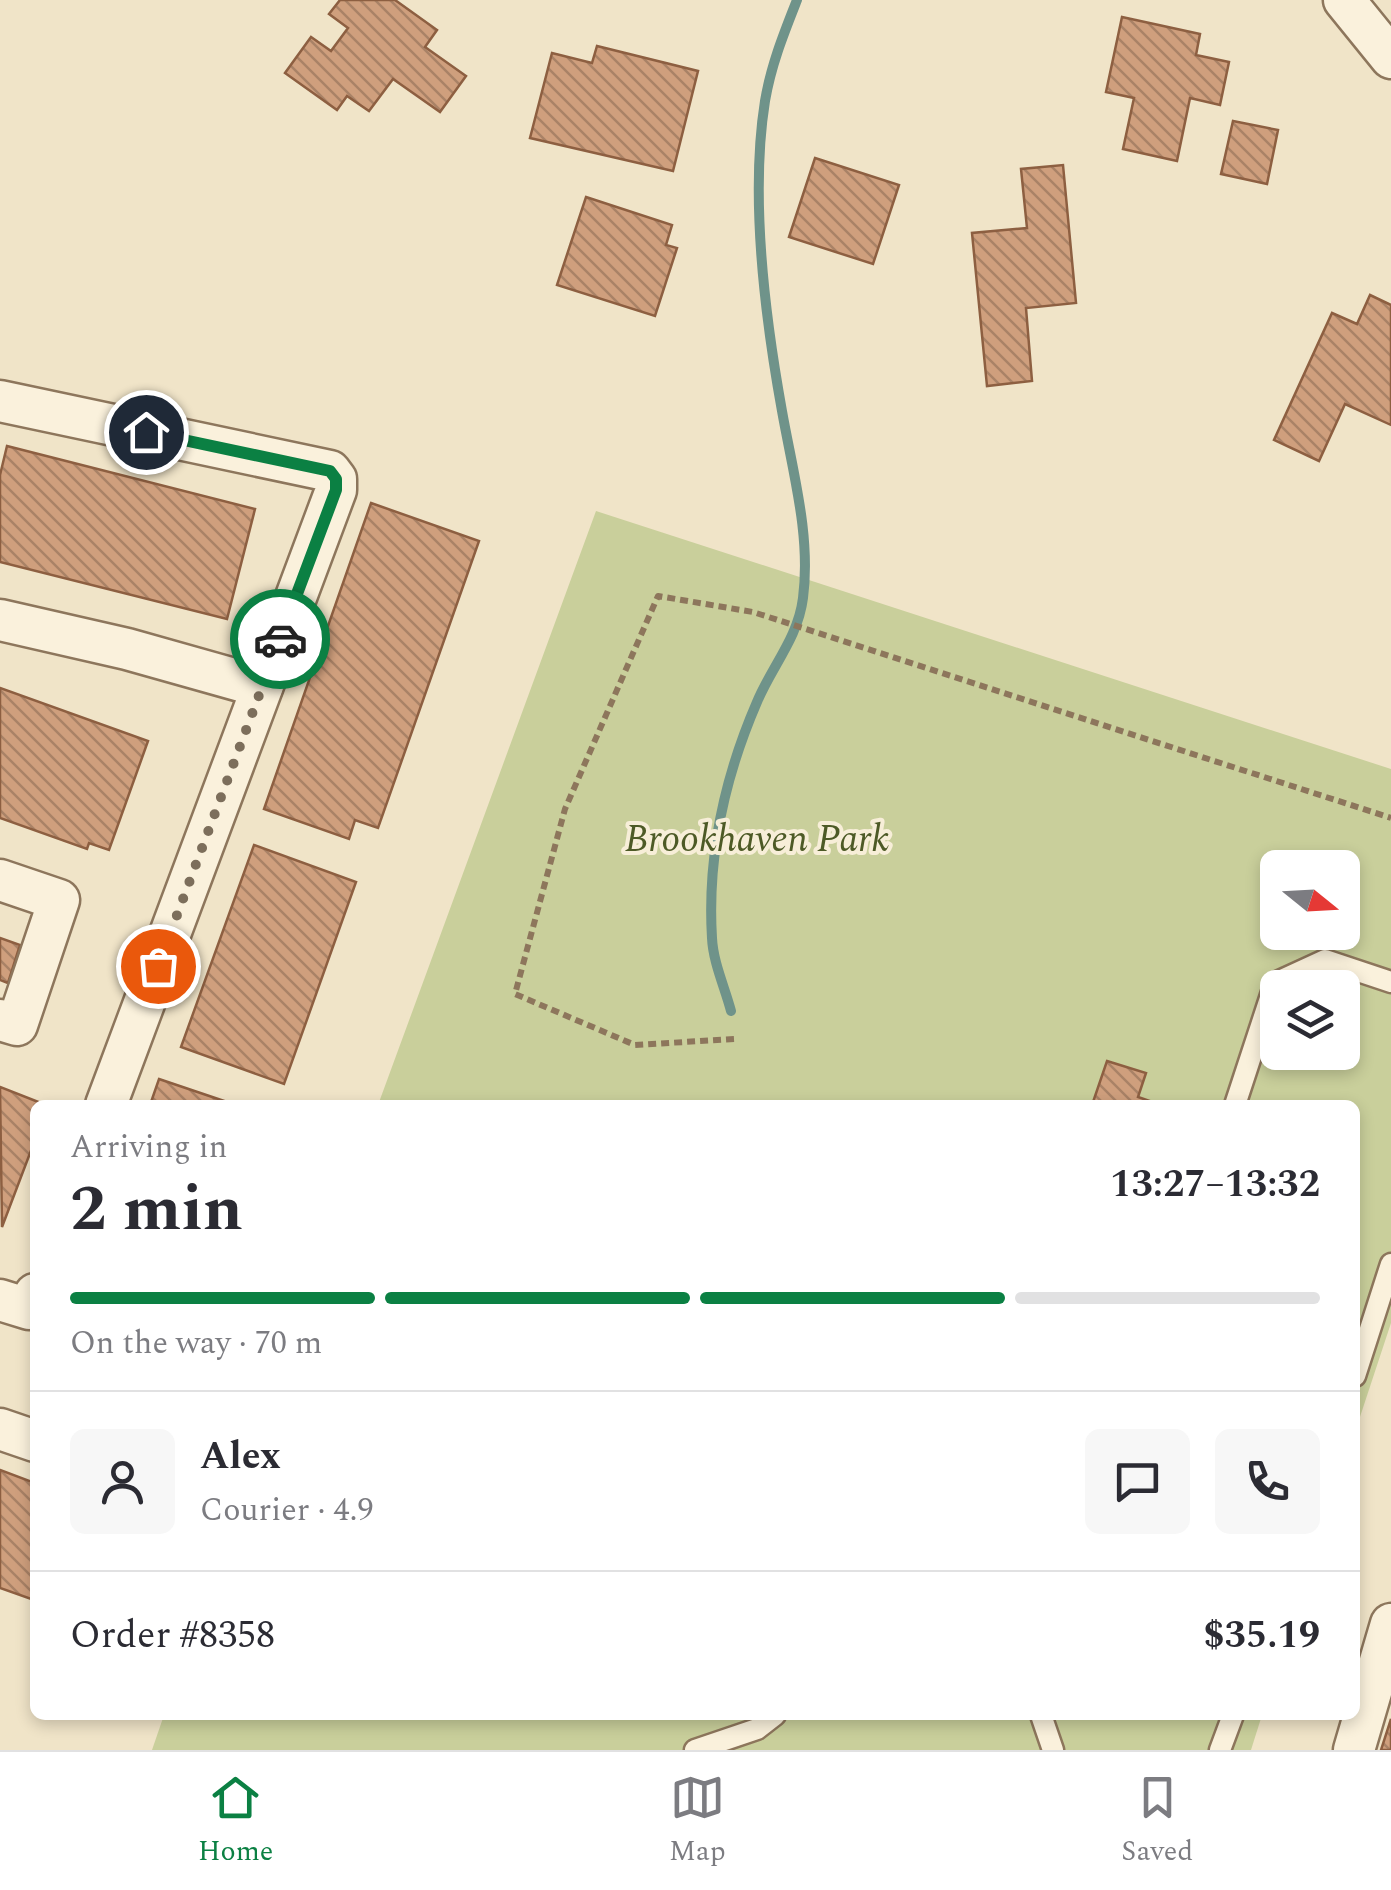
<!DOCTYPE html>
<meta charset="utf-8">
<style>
:root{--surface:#fff;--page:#f7f7f7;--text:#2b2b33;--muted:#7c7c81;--line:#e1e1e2;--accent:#0b8043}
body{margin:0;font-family:Spectral,serif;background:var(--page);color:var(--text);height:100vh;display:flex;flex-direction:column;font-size:38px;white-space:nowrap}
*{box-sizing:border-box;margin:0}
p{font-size:32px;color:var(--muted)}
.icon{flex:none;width:55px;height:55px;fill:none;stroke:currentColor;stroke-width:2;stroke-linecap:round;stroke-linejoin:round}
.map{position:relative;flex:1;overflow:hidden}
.side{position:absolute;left:30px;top:1100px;width:1330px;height:620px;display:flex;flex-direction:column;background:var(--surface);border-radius:15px;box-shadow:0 5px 15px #0003}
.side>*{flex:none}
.needle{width:65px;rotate:108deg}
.buttons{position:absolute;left:1260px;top:850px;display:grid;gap:20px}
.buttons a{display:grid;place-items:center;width:100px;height:100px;border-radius:15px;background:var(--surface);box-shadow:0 5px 15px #0003;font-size:50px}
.pin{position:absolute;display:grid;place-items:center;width:85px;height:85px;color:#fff;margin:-42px;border:5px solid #fff;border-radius:50%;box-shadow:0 2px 10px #0007}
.courier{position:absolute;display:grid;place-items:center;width:100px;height:100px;margin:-50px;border:8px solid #0b8043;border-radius:50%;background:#fff;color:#222;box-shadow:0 2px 12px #0007}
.headline em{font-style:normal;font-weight:700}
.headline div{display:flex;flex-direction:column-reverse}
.headline{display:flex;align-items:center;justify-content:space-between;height:170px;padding:0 40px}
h1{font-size:65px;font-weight:700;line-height:75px}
.bar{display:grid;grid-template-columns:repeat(4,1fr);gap:15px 10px;align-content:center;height:120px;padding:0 40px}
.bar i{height:12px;border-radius:8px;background:var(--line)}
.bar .on{background:var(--accent)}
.bar p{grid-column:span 4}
.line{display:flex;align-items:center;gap:25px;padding:0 40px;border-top:2px solid var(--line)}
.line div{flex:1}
.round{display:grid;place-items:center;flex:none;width:105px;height:105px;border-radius:15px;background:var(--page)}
.tabs{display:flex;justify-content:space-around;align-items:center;height:140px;border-top:2px solid var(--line);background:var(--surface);font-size:28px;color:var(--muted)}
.tabs a{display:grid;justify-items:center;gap:5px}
.tabs .on{color:var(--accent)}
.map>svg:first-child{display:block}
.green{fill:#c9cf9b;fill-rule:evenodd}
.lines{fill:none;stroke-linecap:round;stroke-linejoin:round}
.stream{stroke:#6f938a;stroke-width:10}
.building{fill:url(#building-back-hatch);stroke:#8d5f41;stroke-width:2.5}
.service-casing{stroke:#8d765c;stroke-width:25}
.minor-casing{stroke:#8d765c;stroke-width:45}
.path{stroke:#8d765c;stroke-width:6;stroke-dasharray:8 5;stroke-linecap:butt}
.service{stroke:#faf1dc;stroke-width:20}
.minor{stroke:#faf1dc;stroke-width:40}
.done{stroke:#7c6e5b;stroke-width:10;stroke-dasharray:0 18}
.route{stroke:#0b8043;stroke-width:12}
.labels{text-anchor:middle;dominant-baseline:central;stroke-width:8;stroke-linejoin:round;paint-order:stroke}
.park-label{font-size:38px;font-style:italic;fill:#4d5a26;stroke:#f7eed8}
</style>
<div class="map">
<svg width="1391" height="1750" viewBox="0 0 1391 1750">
<defs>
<pattern id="building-back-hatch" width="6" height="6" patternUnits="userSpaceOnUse" patternTransform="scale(2.5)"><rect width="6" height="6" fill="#cf9f7d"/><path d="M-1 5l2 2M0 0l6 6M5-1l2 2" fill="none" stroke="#a98266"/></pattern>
</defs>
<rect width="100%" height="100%" fill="#f0e4c8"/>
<g class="green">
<path d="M596,511L1391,769V1323L1355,1432V1105H378ZM1278,868H1342V932H1278ZM1278,988H1342V1052H1278Z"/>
<path d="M164,1715H1262L1251,1750H152Z"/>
</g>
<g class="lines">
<path class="stream" d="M731,1011C725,988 713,962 712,938C707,856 725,776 757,702C772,666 798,638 803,598C811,536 793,473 782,411C765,317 750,195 765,101C771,65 784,33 797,0"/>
</g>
<g class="building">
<path d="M340,0H395L437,30L425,47L466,76L440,112L393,79L369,111L347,96L337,110L285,73L311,37L331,51L348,28L329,14Z"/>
<path d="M1122,17L1200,34L1196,55L1229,62L1220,105L1190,98L1177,161L1123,149L1134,98L1106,92Z"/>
<path d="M597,46L698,71L673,171L530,138L552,53L592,63Z"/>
<path d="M1233,121L1278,130L1267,184L1221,174Z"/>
<path d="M815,158L899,185L873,264L789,237Z"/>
<path d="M1063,165L1076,303L1026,308L1032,381L987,386L972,233L1027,228L1021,169Z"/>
<path d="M586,197L672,225L666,245L677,248L655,316L557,285Z"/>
<path d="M1370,295L1391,305V425L1345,404L1319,461L1274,440L1332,313L1357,324Z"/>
<path d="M7,446L255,509L227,619L0,562V475Z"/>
<path d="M371,503L479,541L378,828L355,820L349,839L264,809Z"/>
<path d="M0,688L148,741L109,850L89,843L87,849L0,818Z"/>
<path d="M254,845L356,882L284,1084L181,1047Z"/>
<path d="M0,938L20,945L8,983L0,980Z"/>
<path d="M1107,1061L1146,1073L1138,1097L1161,1105H1092Z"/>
<path d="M159,1079L236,1105H150Z"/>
<path d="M0,1087L46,1105H35V1140L2,1227Z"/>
<path d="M0,1470L35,1483L34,1600L0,1588Z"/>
<path d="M1391,1719V1750H1381Z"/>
</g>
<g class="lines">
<defs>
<g id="service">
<path d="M1235,1105L1275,983L1325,960L1391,982"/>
<path d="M1355,1376L1391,1264"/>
<path d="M1041,1715L1053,1750"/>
<path d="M695,1750L757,1729L775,1715"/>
<path d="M1220,1750L1233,1715"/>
</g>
<g id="minor">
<path d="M1344,0L1391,58"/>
<path d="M0,401L330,471L336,479V490L106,1105"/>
<path d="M0,620L127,649L262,687"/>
<path d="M0,880L59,900L17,1025L0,1020"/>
<path d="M0,1300L29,1309L35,1294"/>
<path d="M0,1429L35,1441"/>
<path d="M1354,1750L1391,1624"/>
</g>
</defs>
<use href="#service" class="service-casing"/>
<use href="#minor" class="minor-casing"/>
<path class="path" d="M734,1039L635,1045L515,994L565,809L658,596L753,612L1391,818"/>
<use href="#service" class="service"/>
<use href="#minor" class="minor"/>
</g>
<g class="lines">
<path class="done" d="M158,966L280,639"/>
<path class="route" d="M146,432L330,471L336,479V490L280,639"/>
</g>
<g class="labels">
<g class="park-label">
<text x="757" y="840">Brookhaven Park</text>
</g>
</g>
</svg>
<div class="buttons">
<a><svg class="needle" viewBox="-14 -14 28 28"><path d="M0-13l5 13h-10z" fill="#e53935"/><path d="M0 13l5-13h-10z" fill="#7c7c81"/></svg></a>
<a><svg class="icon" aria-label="layers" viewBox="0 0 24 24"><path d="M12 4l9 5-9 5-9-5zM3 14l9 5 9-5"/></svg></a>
</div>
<div class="pin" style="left:158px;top:966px;background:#ea580c"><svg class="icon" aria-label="bag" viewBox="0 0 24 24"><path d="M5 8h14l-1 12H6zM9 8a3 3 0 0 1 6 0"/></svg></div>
<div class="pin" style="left:146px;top:432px;background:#1f2937"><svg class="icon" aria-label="home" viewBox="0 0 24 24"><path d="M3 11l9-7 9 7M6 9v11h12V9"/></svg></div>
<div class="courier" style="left:280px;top:639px"><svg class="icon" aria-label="car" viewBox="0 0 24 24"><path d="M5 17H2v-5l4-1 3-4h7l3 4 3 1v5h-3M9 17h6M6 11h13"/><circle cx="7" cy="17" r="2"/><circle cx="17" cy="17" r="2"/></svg></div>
<section class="side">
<div class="headline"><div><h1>2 min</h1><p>Arriving in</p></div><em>13:27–13:32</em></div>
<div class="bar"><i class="on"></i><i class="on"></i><i class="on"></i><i></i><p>On the way · 70 m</p></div>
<div class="line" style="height:180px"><a class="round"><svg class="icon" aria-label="person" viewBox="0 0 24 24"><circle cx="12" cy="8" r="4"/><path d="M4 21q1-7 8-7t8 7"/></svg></a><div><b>Alex</b><p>Courier · 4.9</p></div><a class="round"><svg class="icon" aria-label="chat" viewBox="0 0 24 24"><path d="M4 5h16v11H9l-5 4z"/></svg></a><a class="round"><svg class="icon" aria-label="phone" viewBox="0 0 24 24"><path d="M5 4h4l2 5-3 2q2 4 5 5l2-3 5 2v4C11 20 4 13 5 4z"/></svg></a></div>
<div class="line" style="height:130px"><div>Order #8358</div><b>$35.19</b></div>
</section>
</div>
<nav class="tabs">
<a class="on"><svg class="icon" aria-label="home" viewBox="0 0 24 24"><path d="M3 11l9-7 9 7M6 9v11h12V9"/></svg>Home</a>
<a><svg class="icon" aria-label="map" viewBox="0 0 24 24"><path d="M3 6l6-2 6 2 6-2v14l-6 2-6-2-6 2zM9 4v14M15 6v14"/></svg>Map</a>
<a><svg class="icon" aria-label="saved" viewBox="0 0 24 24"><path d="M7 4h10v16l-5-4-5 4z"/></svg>Saved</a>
</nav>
